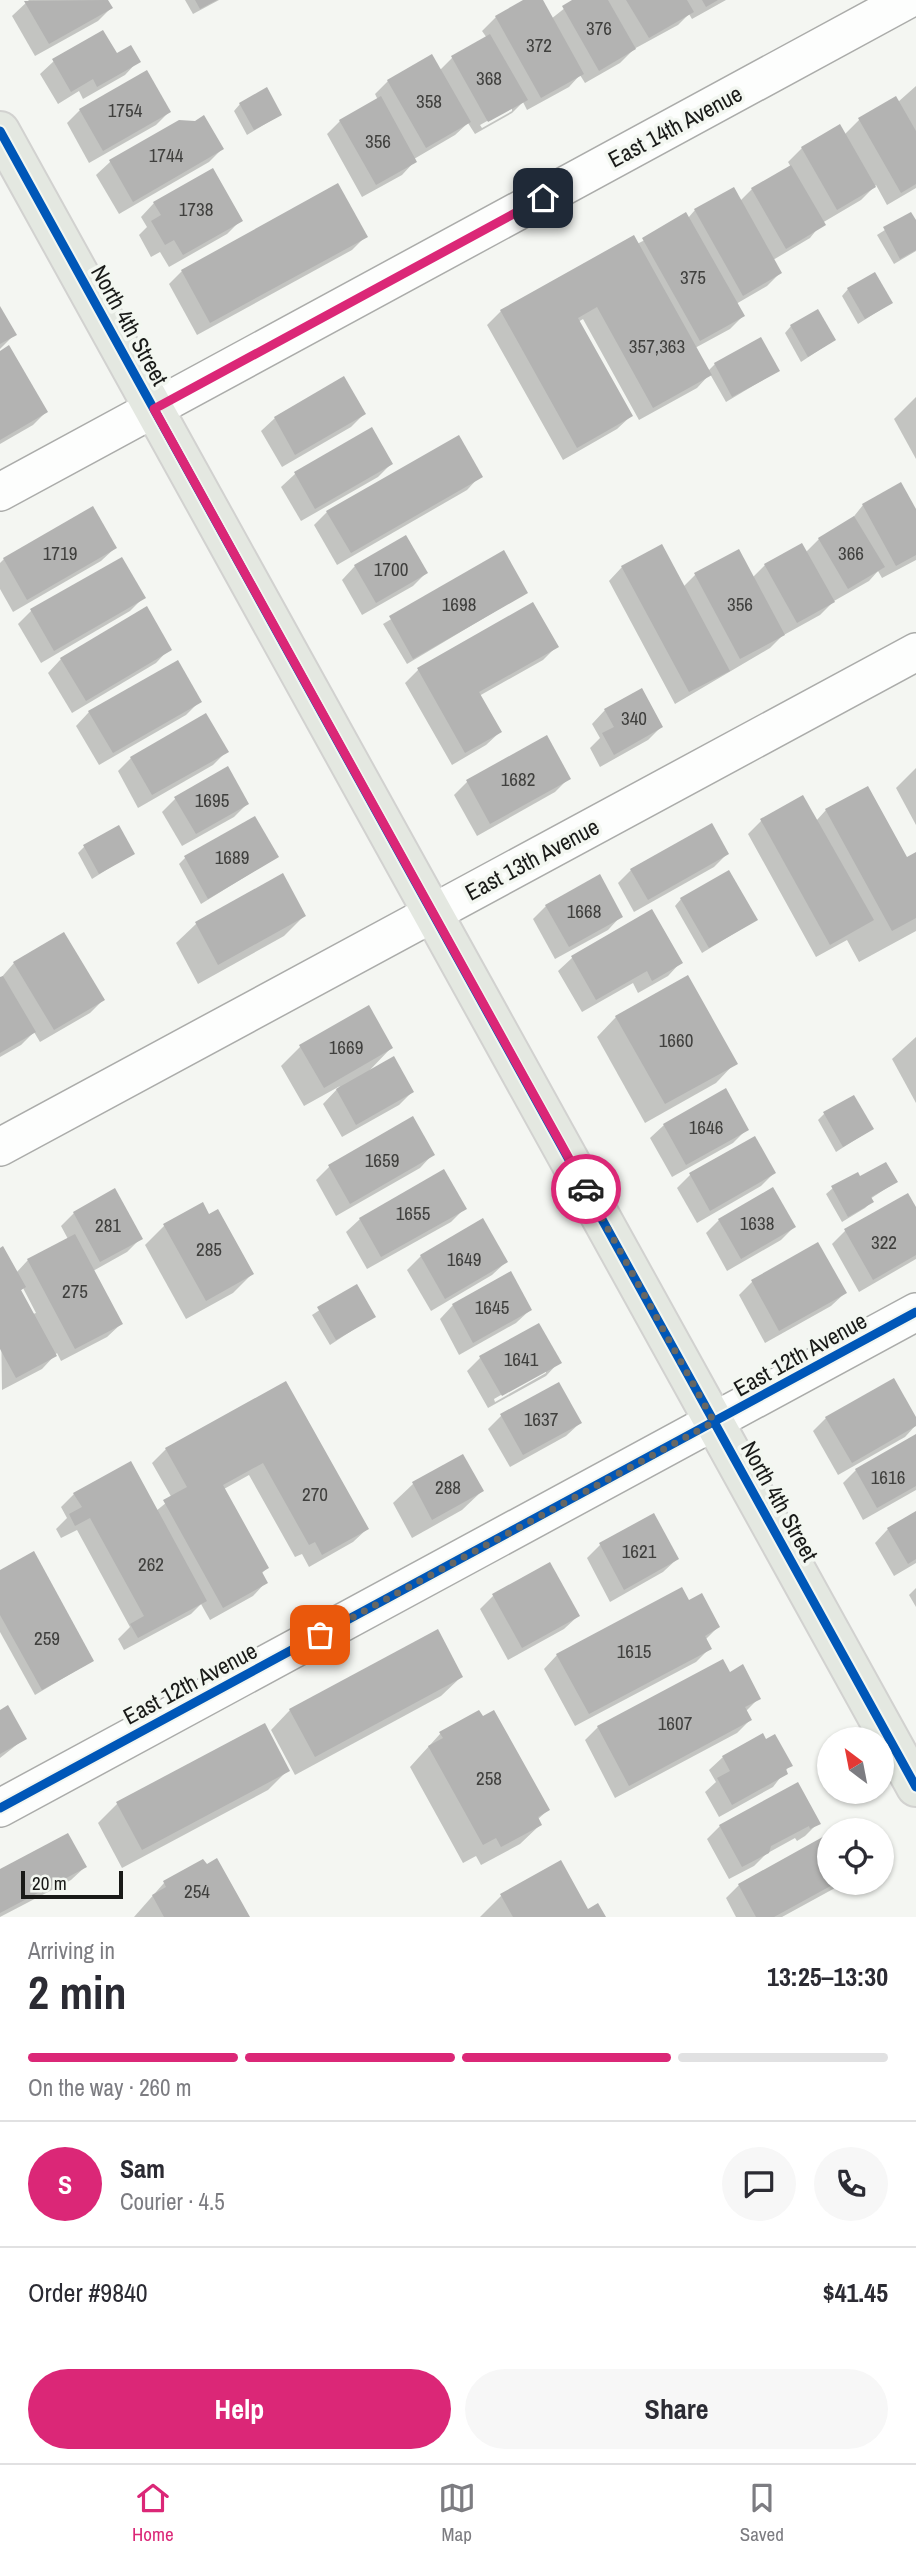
<!DOCTYPE html>
<meta charset="utf-8">
<style>
:root{--surface:#fff;--page:#f7f7f7;--text:#2b2b33;--muted:#7c7c81;--line:#e1e1e2;--accent:#db2777}
body{margin:0;font-family:"Archivo Narrow",sans-serif;background:var(--page);color:var(--text);height:100vh;display:flex;flex-direction:column;font-size:26px;white-space:nowrap}
*{box-sizing:border-box;margin:0}
p{font-size:23px;color:var(--muted)}
.icon{flex:none;width:38px;height:38px;fill:none;stroke:currentColor;stroke-width:2;stroke-linecap:round;stroke-linejoin:round}
.map{position:relative;height:1917px;overflow:hidden}
.drawer{display:flex;flex-direction:column;background:var(--surface);flex:1}
.drawer>*{flex:none}
.needle{width:46px;rotate:328deg}
.buttons{position:absolute;left:817px;top:1727px;display:grid;gap:14px}
.buttons a{display:grid;place-items:center;width:77px;height:77px;border-radius:50%;background:var(--surface);box-shadow:0 2px 5px #0004;font-size:35px}
.scale{position:absolute;left:21px;bottom:18px;width:102px;box-sizing:border-box;padding-left:7px;border:4px solid #191a18;border-top:0;font-size:19px;line-height:24px;white-space:nowrap;color:#191a18;-webkit-text-stroke:5px #f3f7f1;paint-order:stroke}
.pin{position:absolute;display:grid;place-items:center;width:60px;height:60px;color:#fff;margin:-30px;border-radius:14px;box-shadow:0 4px 10px #0006}
.courier{position:absolute;display:grid;place-items:center;width:70px;height:70px;margin:-35px;border:5px solid #db2777;border-radius:50%;background:#fff;color:#222;box-shadow:0 2px 9px #0007}
.overview em{font-style:normal;font-weight:800}
.overview div{display:flex;flex-direction:column-reverse}
.overview{display:flex;align-items:center;justify-content:space-between;height:119px;padding:0 28px}
h1{font-size:46px;font-weight:800;line-height:52px}
.bar{display:grid;grid-template-columns:repeat(4,1fr);gap:10px 7px;align-content:center;height:84px;padding:0 28px}
.bar i{height:9px;border-radius:5px;background:var(--line)}
.bar .selected{background:var(--accent)}
.bar p{grid-column:span 4}
.line{display:flex;align-items:center;gap:18px;padding:0 28px;border-top:2px solid var(--line)}
.line div{flex:1}
.round{display:grid;place-items:center;flex:none;width:74px;height:74px;border-radius:37px;background:var(--page)}
.action{display:flex;gap:14px;margin-top:auto;padding:14px 28px}
.action a{flex:1;height:80px;border-radius:42px;background:var(--accent);color:#fff;font-size:28px;font-weight:800;line-height:80px;text-align:center}
.action a+a{background:var(--page);color:var(--text)}
.menu{display:flex;justify-content:space-around;align-items:center;height:98px;border-top:2px solid var(--line);background:var(--surface);font-size:19px;color:var(--muted)}
.menu a{display:grid;justify-items:center;gap:4px}
.menu .selected{color:var(--accent)}
.map>svg:first-child{display:block}
.shadow{fill:#0003;fill-rule:evenodd}
.building{fill:#b3b3b2}
.lines{fill:none;stroke-linecap:round;stroke-linejoin:round}
.minor-casing{stroke:#abacaa;stroke-width:40}
.major-casing{stroke:#d2d2d0;stroke-width:42}
.minor{stroke:#fdfefd;stroke-width:37}
.major{stroke:#e4e8e1;stroke-width:38}
.cycleway-casing{stroke:#f3f7f1;stroke-width:13}
.cycleway{stroke:#0057b8;stroke-width:9}
.done{stroke:#666764;stroke-width:7;stroke-dasharray:0 12.6}
.route{stroke:#db2777;stroke-width:9}
.labels{text-anchor:middle;dominant-baseline:central;stroke-width:7;stroke-linejoin:round;paint-order:stroke}
.number-label{font-size:19px;fill:#40403e}
.street-label{font-size:23px;fill:#191a18;stroke:#f3f7f1}
</style>
<div class="map">
<svg width="916" height="1917" viewBox="0 0 916 1917">
<rect width="100%" height="100%" fill="#f4f6f2"/>
<g class="shadow">
<path d="M29,0H106L111,8L98,21L35,56L12,16Z"/>
<path d="M185,0H219L193,14Z"/>
<path d="M526,0H541L551,19L575,0H726L692,19L689,14L678,25L634,49L620,63L585,83L580,75L569,87L527,110L523,102L512,113L475,134L468,123L455,135L414,159L415,161L402,175L362,197L327,134L340,121L378,100L375,94L388,81L440,70L452,58L487,38L482,31L496,17ZM512,107V111L482,128L480,125Z"/>
<path d="M116,55L138,61L125,75L83,99L79,91L58,104L40,74L54,61Z"/>
<path d="M916,86V188L887,205L876,185L861,200L822,223L810,238L773,260L780,273L767,286L736,304L743,316L730,329L695,348L708,371L715,364L778,371L726,402L710,374L697,388L639,420L583,319L578,322L631,416L617,429L563,460L487,325L501,311L633,237L637,244L688,218L695,210L740,201L752,189L791,167L788,162L802,148L844,135L859,120L898,102Z"/>
<path d="M240,104L280,115L247,135L234,111Z"/>
<path d="M80,110L169,112L156,125L89,163L67,123Z"/>
<path d="M180,121L222,149L209,162L119,214L96,175L110,162Z"/>
<path d="M154,203L240,221L227,234L169,267L160,252L151,257L139,235L147,227L141,217Z"/>
<path d="M910,214L916,224V251L894,264L877,235Z"/>
<path d="M366,236L352,250L197,335L169,284L182,271Z"/>
<path d="M848,289L891,303L858,324L842,296Z"/>
<path d="M0,309L14,335L0,349Z"/>
<path d="M791,326L834,340L801,362L785,333Z"/>
<path d="M0,353L46,412L33,425L0,444Z"/>
<path d="M916,397V459L894,419Z"/>
<path d="M364,414L351,427L282,467L261,431L275,418Z"/>
<path d="M371,430L391,464L378,477L301,521L281,487L295,474Z"/>
<path d="M480,476L467,490L337,565L314,525L327,512Z"/>
<path d="M863,505L916,513V560L882,578L878,571L869,581L834,601L820,615L782,636L770,648L675,704L609,581L622,567L683,587L695,575L738,551L752,578L765,565L806,552L819,539L851,520Z"/>
<path d="M115,548L101,561L13,612L0,589V563L4,559Z"/>
<path d="M503,552L526,593L407,664L383,624Z"/>
<path d="M355,566L426,573L413,586L362,615L342,580Z"/>
<path d="M143,598L130,611L41,663L18,624L31,611Z"/>
<path d="M557,646L543,660L479,696L500,732L486,745L452,765L405,683L418,670Z"/>
<path d="M169,649L156,663L72,713L48,673L61,659Z"/>
<path d="M200,701L186,715L99,765L76,726L89,712Z"/>
<path d="M605,710L661,727L648,740L600,767L590,748L600,738L592,724Z"/>
<path d="M227,751L213,765L138,808L118,771L131,758Z"/>
<path d="M916,768V825L896,788Z"/>
<path d="M569,778L555,792L477,836L454,795L467,782Z"/>
<path d="M176,798L247,804L234,817L182,846L162,812Z"/>
<path d="M826,810L906,860L916,854V931L859,962L847,940L816,957L748,834L761,821H816Z"/>
<path d="M84,847L133,853L92,879L78,853Z"/>
<path d="M727,854L714,867L634,912L618,883L631,870Z"/>
<path d="M277,857L201,904L179,864L185,858Z"/>
<path d="M681,899L756,920L702,953L675,906Z"/>
<path d="M546,906L621,916L608,930L555,959L533,919Z"/>
<path d="M652,912L681,962L668,976L638,993L633,983L582,1012L558,971L572,958Z"/>
<path d="M304,916L284,936L198,984L176,943L196,924Z"/>
<path d="M14,963L103,1000L90,1013L40,1042L34,1032L21,1045L0,1057V979Z"/>
<path d="M616,1017L735,1063L716,1083L645,1123L597,1037Z"/>
<path d="M916,1037V1103L892,1059Z"/>
<path d="M301,1046L391,1048L368,1072L412,1092L399,1105L342,1137L323,1104L340,1086L304,1106L281,1066Z"/>
<path d="M824,1114L872,1129L836,1152L818,1120Z"/>
<path d="M664,1125L746,1130L733,1143L672,1177L650,1138Z"/>
<path d="M433,1154L420,1168L336,1216L316,1180L329,1167Z"/>
<path d="M774,1173L761,1186L697,1223L677,1188L690,1175Z"/>
<path d="M896,1182L870,1199L871,1202L865,1208L842,1222L826,1194L833,1188Z"/>
<path d="M464,1209L451,1222L367,1269L346,1232L360,1219Z"/>
<path d="M916,1210V1259L859,1292L832,1244L845,1231Z"/>
<path d="M74,1213L141,1238L127,1252L93,1271L121,1324L107,1337L61,1361L57,1353L42,1369L2,1390L0,1250L16,1273L28,1260L68,1239L61,1226ZM23,1288L36,1313L33,1314L20,1291Z"/>
<path d="M209,1216L252,1274L233,1293L186,1319L145,1245L165,1225Z"/>
<path d="M719,1220L794,1227L781,1240L727,1271L706,1233Z"/>
<path d="M482,1221L506,1262L492,1275L431,1311L407,1270L421,1256Z"/>
<path d="M817,1245L845,1293L831,1306L765,1343L739,1295L752,1282Z"/>
<path d="M356,1286L374,1316L330,1345L312,1315Z"/>
<path d="M453,1305L530,1310L516,1323L459,1355L440,1319Z"/>
<path d="M481,1357L559,1362L546,1376L488,1408L467,1371ZM546,1369V1373L495,1402L494,1399Z"/>
<path d="M286,1383L367,1529L353,1542L309,1567L302,1554L295,1557L249,1475L224,1489L267,1568L261,1574L266,1582L253,1596L210,1620L201,1604L191,1614L124,1650L118,1639L130,1627L77,1530L61,1538L56,1529L67,1518L61,1507L74,1494L156,1511L172,1498L152,1463L166,1449Z"/>
<path d="M501,1416L580,1423L566,1436L510,1467L488,1429Z"/>
<path d="M826,1418L916,1420V1425L905,1437L838,1475L813,1431Z"/>
<path d="M916,1436V1490L863,1520L843,1483L856,1470Z"/>
<path d="M413,1484L482,1491L462,1510L412,1538L393,1503Z"/>
<path d="M916,1513V1563L894,1576L875,1543L888,1529Z"/>
<path d="M600,1545L677,1559L663,1572L610,1602L587,1558Z"/>
<path d="M0,1572L92,1661L35,1695L0,1632Z"/>
<path d="M916,1588V1607L909,1595Z"/>
<path d="M493,1596L578,1616L564,1629L508,1660L480,1609Z"/>
<path d="M689,1602L718,1627L705,1640L710,1648L696,1662L575,1726L544,1669L557,1655Z"/>
<path d="M730,1674L759,1698L746,1711L750,1720L737,1733L615,1798L585,1740L598,1727Z"/>
<path d="M461,1677L441,1696L295,1775L271,1730L290,1710Z"/>
<path d="M0,1712L24,1739L0,1758Z"/>
<path d="M479,1712L548,1810L537,1820L540,1825L520,1844L481,1865L476,1856L463,1863L410,1767L440,1734Z"/>
<path d="M723,1757L790,1765L773,1787L719,1817L705,1792L716,1782L709,1770Z"/>
<path d="M288,1770L268,1790L122,1868L98,1823L117,1804Z"/>
<path d="M818,1823L805,1836L797,1841L795,1838L766,1854L754,1866L729,1879L707,1839L720,1826Z"/>
<path d="M828,1837L830,1883H840L835,1888L782,1917H736L726,1898L739,1885Z"/>
<path d="M85,1867L71,1880L0,1917V1871Z"/>
<path d="M164,1883L248,1917H134Z"/>
<path d="M501,1896L587,1912L604,1917H480Z"/>
</g>
<g class="building">
<path d="M108,0L113,8L49,44L24,1Z"/>
<path d="M195,0H217L200,9Z"/>
<path d="M523,0H543L584,74L541,98L495,16Z"/>
<path d="M572,0H608L636,49L599,71L562,6Z"/>
<path d="M626,0H687L694,12L649,38Z"/>
<path d="M702,0H718L706,7Z"/>
<path d="M103,30L117,53L131,45L141,62L97,87L93,79L71,92L52,59Z"/>
<path d="M490,34L528,100L488,122L451,56Z"/>
<path d="M432,54L471,122L426,148L387,80Z"/>
<path d="M147,70L171,112L103,151L79,109Z"/>
<path d="M267,87L282,115L254,130L239,103Z"/>
<path d="M381,96L417,162L376,185L339,120Z"/>
<path d="M896,96L916,131V184L901,193L858,118Z"/>
<path d="M204,115L224,149L133,202L109,160L179,120L195,121Z"/>
<path d="M840,124L876,187L837,210L801,147Z"/>
<path d="M791,165L826,225L786,249L751,188Z"/>
<path d="M213,168L243,221L183,255L174,240L165,245L151,221L161,215L153,202Z"/>
<path d="M338,183L368,237L210,323L181,270Z"/>
<path d="M734,187L782,273L743,296L694,209Z"/>
<path d="M686,212L745,316L700,341L642,238Z"/>
<path d="M911,212L916,220V250L900,259L883,227Z"/>
<path d="M634,235L712,375L653,408L597,307L578,318L633,416L577,448L500,310Z"/>
<path d="M875,272L893,303L865,319L847,288Z"/>
<path d="M0,306L17,335L0,344Z"/>
<path d="M818,309L836,340L808,357L790,325Z"/>
<path d="M761,337L780,371L732,397L714,363Z"/>
<path d="M9,345L48,412L0,440V351Z"/>
<path d="M344,376L366,414L295,455L274,417Z"/>
<path d="M372,427L393,464L315,509L294,472Z"/>
<path d="M459,435L483,477L351,553L326,511Z"/>
<path d="M901,482L916,509V555L896,566L862,504Z"/>
<path d="M93,506L117,548L27,600L3,558Z"/>
<path d="M854,516L885,567L848,589L818,538Z"/>
<path d="M406,535L428,573L376,603L354,565Z"/>
<path d="M802,543L835,602L797,623L764,564Z"/>
<path d="M662,544L730,671L689,692L621,566Z"/>
<path d="M739,549L785,635L740,659L694,573Z"/>
<path d="M504,550L528,593L413,659L389,616Z"/>
<path d="M122,557L146,598L54,651L30,609Z"/>
<path d="M533,602L559,647L479,692L502,732L465,753L417,668Z"/>
<path d="M147,606L172,650L86,701L60,658Z"/>
<path d="M178,660L202,702L113,753L88,711Z"/>
<path d="M642,688L663,727L614,755L602,733L614,727L604,709Z"/>
<path d="M206,713L229,752L152,795L130,757Z"/>
<path d="M547,735L571,779L490,824L466,780Z"/>
<path d="M228,766L249,804L196,834L174,797Z"/>
<path d="M868,786L907,857L916,852V918L892,931L825,809Z"/>
<path d="M803,795L874,920L830,945L760,819Z"/>
<path d="M255,816L279,857L208,899L184,856Z"/>
<path d="M712,823L729,854L648,900L630,869Z"/>
<path d="M119,825L135,854L99,874L83,845Z"/>
<path d="M729,870L758,920L709,948L680,898Z"/>
<path d="M283,873L306,916L218,965L195,922Z"/>
<path d="M600,874L623,917L569,947L545,905Z"/>
<path d="M652,909L683,963L652,981L647,971L596,1000L571,956Z"/>
<path d="M64,932L105,1000L54,1030L13,962Z"/>
<path d="M688,975L738,1064L665,1104L615,1016Z"/>
<path d="M3,976L36,1032L0,1053V977Z"/>
<path d="M369,1005L393,1048L324,1088L299,1045Z"/>
<path d="M394,1056L414,1092L356,1125L336,1089Z"/>
<path d="M726,1088L749,1130L686,1165L663,1124Z"/>
<path d="M854,1095L874,1129L843,1147L823,1112Z"/>
<path d="M413,1116L435,1155L350,1204L328,1165Z"/>
<path d="M755,1136L776,1173L710,1211L689,1173Z"/>
<path d="M886,1162L898,1182L871,1197L874,1202L848,1217L831,1186L858,1172L860,1176Z"/>
<path d="M444,1169L467,1209L381,1257L359,1218Z"/>
<path d="M773,1187L796,1227L741,1259L718,1219Z"/>
<path d="M115,1188L143,1239L100,1262L73,1212Z"/>
<path d="M908,1193L916,1207V1255L873,1280L844,1229Z"/>
<path d="M203,1202L209,1214L218,1209L254,1274L206,1301L163,1224Z"/>
<path d="M483,1218L508,1262L445,1299L420,1255Z"/>
<path d="M75,1234L123,1324L75,1349L27,1259Z"/>
<path d="M818,1242L847,1293L779,1331L751,1280Z"/>
<path d="M3,1246L26,1287L21,1290L57,1356L16,1378L0,1349V1248Z"/>
<path d="M511,1271L532,1310L473,1343L452,1304Z"/>
<path d="M357,1284L376,1317L336,1340L317,1307Z"/>
<path d="M539,1323L562,1363L502,1396L479,1356Z"/>
<path d="M894,1378L916,1417V1426L852,1463L825,1417Z"/>
<path d="M286,1381L369,1529L322,1555L315,1542L309,1545L263,1463L223,1485L269,1568L262,1572L268,1583L223,1608L163,1500L187,1487L165,1448Z"/>
<path d="M559,1382L582,1423L523,1455L500,1414Z"/>
<path d="M916,1434V1486L877,1508L855,1469Z"/>
<path d="M463,1454L484,1491L432,1520L412,1482Z"/>
<path d="M131,1461L207,1601L138,1638L130,1624L144,1616L90,1518L75,1526L69,1514L82,1507L73,1493Z"/>
<path d="M916,1511V1559L908,1564L887,1528Z"/>
<path d="M654,1513L679,1559L624,1590L599,1543Z"/>
<path d="M34,1551L94,1661L42,1690L0,1615V1570Z"/>
<path d="M550,1562L580,1616L522,1648L492,1594Z"/>
<path d="M682,1587L689,1600L702,1593L720,1627L705,1636L712,1649L589,1714L556,1654Z"/>
<path d="M438,1629L463,1677L315,1757L289,1709Z"/>
<path d="M723,1659L730,1672L743,1664L761,1699L745,1707L752,1720L629,1786L597,1726Z"/>
<path d="M8,1705L27,1739L0,1754V1710Z"/>
<path d="M479,1710L483,1716L494,1710L550,1810L538,1817L542,1825L501,1847L496,1838L483,1845L428,1746L443,1738L439,1732Z"/>
<path d="M265,1723L290,1771L142,1850L116,1802Z"/>
<path d="M763,1733L766,1739L775,1734L793,1766L786,1769L788,1774L732,1805L717,1778L730,1771L722,1756Z"/>
<path d="M798,1782L821,1824L810,1829L809,1826L771,1846L769,1853L742,1867L719,1825Z"/>
<path d="M68,1833L87,1867L0,1913V1869Z"/>
<path d="M828,1834L830,1883H836L774,1917H756L738,1884Z"/>
<path d="M217,1858L250,1917H164L152,1895L166,1887L163,1881L203,1859L207,1864Z"/>
<path d="M561,1860L588,1909L598,1903L606,1917H513L500,1894Z"/>
</g>
<g class="lines">
<defs>
<g id="minor">
<path d="M0,492L907,0"/>
<path d="M0,1147L916,652"/>
<path d="M0,1808L916,1312"/>
</g>
<path id="major" d="M0,131L916,1787"/>
</defs>
<use href="#minor" class="minor-casing"/>
<use href="#major" class="major-casing"/>
<use href="#minor" class="minor"/>
<use href="#major" class="major"/>
<defs>
<g id="cycleway">
<path d="M0,131L916,1787"/>
<path d="M0,1808L916,1312"/>
</g>
</defs>
<use href="#cycleway" class="cycleway-casing"/>
<use href="#cycleway" class="cycleway"/>
</g>
<g class="lines">
<path class="done" d="M320,1635L714,1422L586,1189"/>
<path class="route" d="M543,198L154,409L586,1189"/>
</g>
<g class="labels">
<g class="number-label">
<text x="599" y="28">376</text>
<text x="539" y="45">372</text>
<text x="489" y="78">368</text>
<text x="429" y="101">358</text>
<text x="125" y="110">1754</text>
<text x="378" y="141">356</text>
<text x="166" y="155">1744</text>
<text x="196" y="209">1738</text>
<text x="693" y="277">375</text>
<text x="657" y="346">357,363</text>
<text x="60" y="553">1719</text>
<text x="851" y="553">366</text>
<text x="391" y="569">1700</text>
<text x="459" y="604">1698</text>
<text x="740" y="604">356</text>
<text x="634" y="718">340</text>
<text x="518" y="779">1682</text>
<text x="212" y="800">1695</text>
<text x="232" y="857">1689</text>
<text x="584" y="911">1668</text>
<text x="676" y="1040">1660</text>
<text x="346" y="1047">1669</text>
<text x="706" y="1127">1646</text>
<text x="382" y="1160">1659</text>
<text x="413" y="1213">1655</text>
<text x="757" y="1223">1638</text>
<text x="108" y="1225">281</text>
<text x="884" y="1242">322</text>
<text x="209" y="1249">285</text>
<text x="464" y="1259">1649</text>
<text x="75" y="1291">275</text>
<text x="492" y="1307">1645</text>
<text x="521" y="1359">1641</text>
<text x="541" y="1419">1637</text>
<text x="888" y="1477">1616</text>
<text x="448" y="1487">288</text>
<text x="315" y="1494">270</text>
<text x="639" y="1551">1621</text>
<text x="151" y="1564">262</text>
<text x="47" y="1638">259</text>
<text x="634" y="1651">1615</text>
<text x="675" y="1723">1607</text>
<text x="489" y="1778">258</text>
<text x="197" y="1891">254</text>
</g>
<g class="street-label">
<text transform="translate(675 126) rotate(-28)">East 14th Avenue</text>
<text transform="translate(130 325) rotate(61)">North 4th Street</text>
<text transform="translate(532 859) rotate(-28)">East 13th Avenue</text>
<text transform="translate(800 1354) rotate(-29)">East 12th Avenue</text>
<text transform="translate(780 1501) rotate(61)">North 4th Street</text>
<text transform="translate(190 1683) rotate(-28)">East 12th Avenue</text>
</g>
</g>
</svg>
<div class="buttons">
<a><svg class="needle" viewBox="-14 -14 28 28"><path d="M0-13l5 13h-10z" fill="#e53935"/><path d="M0 13l5-13h-10z" fill="#7c7c81"/></svg></a>
<a><svg class="icon" aria-label="locate" viewBox="0 0 24 24"><circle cx="12" cy="12" r="6"/><path d="M12 2v4M12 18v4M2 12h4M18 12h4"/></svg></a>
</div>
<div class="scale">20 m</div>
<div class="pin" style="left:320px;top:1635px;background:#ea580c"><svg class="icon" aria-label="bag" viewBox="0 0 24 24"><path d="M5 8h14l-1 12H6zM9 8a3 3 0 0 1 6 0"/></svg></div>
<div class="pin" style="left:543px;top:198px;background:#1f2937"><svg class="icon" aria-label="home" viewBox="0 0 24 24"><path d="M3 11l9-7 9 7M6 9v11h12V9"/></svg></div>
<div class="courier" style="left:586px;top:1189px"><svg class="icon" aria-label="car" viewBox="0 0 24 24"><path d="M5 17H2v-5l4-1 3-4h7l3 4 3 1v5h-3M9 17h6M6 11h13"/><circle cx="7" cy="17" r="2"/><circle cx="17" cy="17" r="2"/></svg></div>
</div>
<section class="drawer">
<div class="overview"><div><h1>2 min</h1><p>Arriving in</p></div><em>13:25–13:30</em></div>
<div class="bar"><i class="selected"></i><i class="selected"></i><i class="selected"></i><i></i><p>On the way · 260 m</p></div>
<div class="line" style="height:126px"><b class="round" style="background:var(--accent);color:#fff">S</b><div><b>Sam</b><p>Courier · 4.5</p></div><a class="round"><svg class="icon" aria-label="chat" viewBox="0 0 24 24"><path d="M4 5h16v11H9l-5 4z"/></svg></a><a class="round"><svg class="icon" aria-label="phone" viewBox="0 0 24 24"><path d="M5 4h4l2 5-3 2q2 4 5 5l2-3 5 2v4C11 20 4 13 5 4z"/></svg></a></div>
<div class="line" style="height:91px"><div>Order #9840</div><b>$41.45</b></div>
<div class="action"><a>Help</a><a>Share</a></div>
</section>
<nav class="menu">
<a class="selected"><svg class="icon" aria-label="home" viewBox="0 0 24 24"><path d="M3 11l9-7 9 7M6 9v11h12V9"/></svg>Home</a>
<a><svg class="icon" aria-label="map" viewBox="0 0 24 24"><path d="M3 6l6-2 6 2 6-2v14l-6 2-6-2-6 2zM9 4v14M15 6v14"/></svg>Map</a>
<a><svg class="icon" aria-label="saved" viewBox="0 0 24 24"><path d="M7 4h10v16l-5-4-5 4z"/></svg>Saved</a>
</nav>
